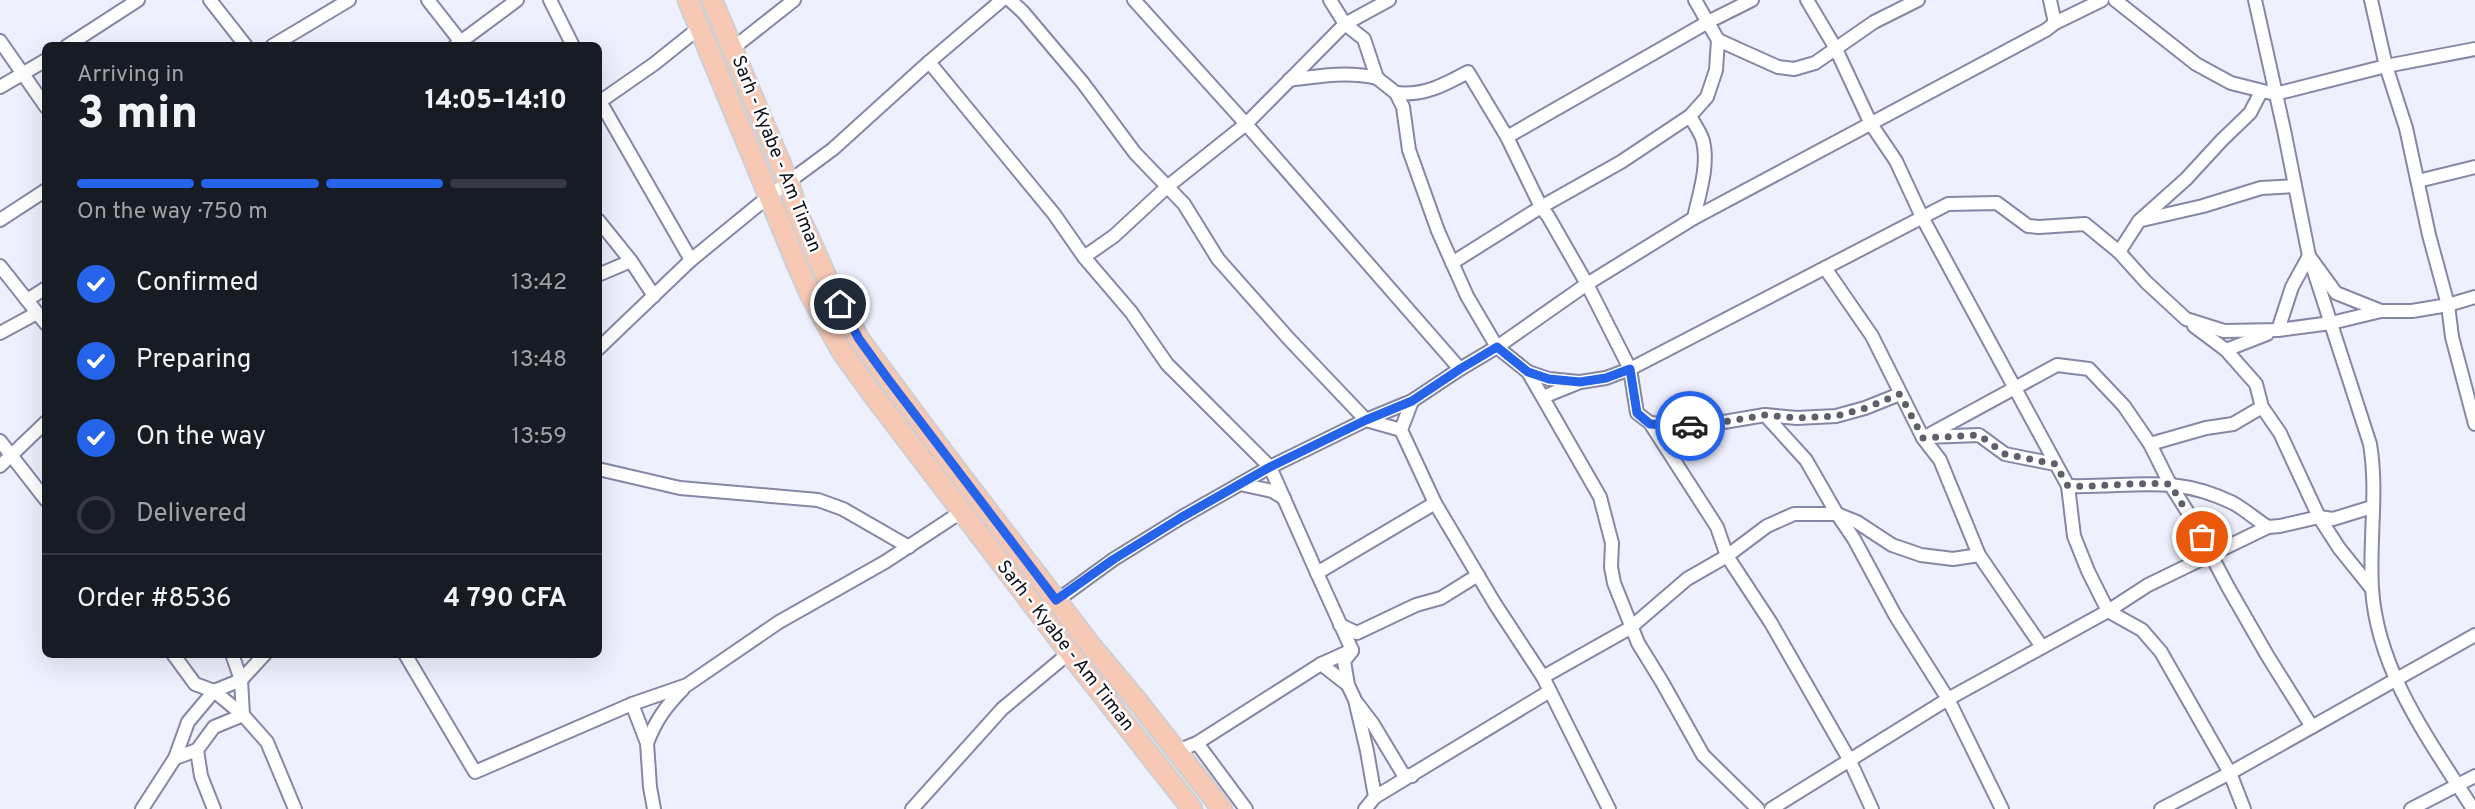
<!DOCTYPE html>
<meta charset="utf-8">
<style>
:root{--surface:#171b24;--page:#242831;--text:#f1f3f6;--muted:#9ea1a6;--line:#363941;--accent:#2563eb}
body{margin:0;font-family:Overpass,sans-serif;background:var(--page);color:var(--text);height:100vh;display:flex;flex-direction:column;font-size:26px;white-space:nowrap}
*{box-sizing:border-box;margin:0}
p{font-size:23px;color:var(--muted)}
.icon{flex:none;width:38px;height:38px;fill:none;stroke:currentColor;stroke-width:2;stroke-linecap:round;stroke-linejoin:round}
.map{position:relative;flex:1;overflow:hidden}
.details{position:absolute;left:42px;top:42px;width:560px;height:616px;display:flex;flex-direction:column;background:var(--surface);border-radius:10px;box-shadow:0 7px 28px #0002}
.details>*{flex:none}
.pin{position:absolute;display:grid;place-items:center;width:60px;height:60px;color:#fff;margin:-30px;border:4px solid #fff;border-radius:50%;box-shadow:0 2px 7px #0007}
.courier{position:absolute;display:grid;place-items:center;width:70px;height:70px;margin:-35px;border:5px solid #2563eb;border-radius:50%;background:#fff;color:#222;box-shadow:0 2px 9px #0007}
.headline em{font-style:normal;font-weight:800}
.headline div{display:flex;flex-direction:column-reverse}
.headline{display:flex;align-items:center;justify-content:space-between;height:119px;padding:0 35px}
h1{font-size:46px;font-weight:800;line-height:52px}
.bar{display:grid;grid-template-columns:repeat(4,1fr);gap:10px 7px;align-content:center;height:84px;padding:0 35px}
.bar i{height:9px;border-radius:5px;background:var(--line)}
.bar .on{background:var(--accent)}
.bar p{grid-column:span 4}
.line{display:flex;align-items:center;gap:18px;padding:0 35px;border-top:2px solid var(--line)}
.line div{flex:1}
ol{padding:0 35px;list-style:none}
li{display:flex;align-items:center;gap:21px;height:77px}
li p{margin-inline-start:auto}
li .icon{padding:7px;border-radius:50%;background:var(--accent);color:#fff;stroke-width:4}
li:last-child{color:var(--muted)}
li i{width:38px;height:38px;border:4px solid var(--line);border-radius:50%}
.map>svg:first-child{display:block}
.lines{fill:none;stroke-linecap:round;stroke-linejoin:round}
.minor-casing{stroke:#8587a5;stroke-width:16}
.trunk-casing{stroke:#cfcfd2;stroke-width:23}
.minor{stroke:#fff;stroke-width:12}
.trunk{stroke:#f7c8b4;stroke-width:19}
.done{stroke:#5f5f6b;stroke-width:7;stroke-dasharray:0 12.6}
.route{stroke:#2563eb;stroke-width:9}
.labels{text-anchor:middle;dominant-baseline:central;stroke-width:5;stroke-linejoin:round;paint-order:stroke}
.street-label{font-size:19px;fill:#11111c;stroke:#fff}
</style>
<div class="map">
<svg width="2475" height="809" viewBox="0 0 2475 809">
<rect width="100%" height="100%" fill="#eff0fd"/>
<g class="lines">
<defs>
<g id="minor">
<path d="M210,0L246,46"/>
<path d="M428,0L464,46"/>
<path d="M550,0L573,46"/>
<path d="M1010,0L1023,12L1083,83L1135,153L1184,204L1218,259L1289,339L1366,420L1401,430"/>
<path d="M1134,0L1246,124L1460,369"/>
<path d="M1330,0L1345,24L1364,39L1377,78L1396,93L1403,107L1409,150L1438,231L1467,296L1497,347L1528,372L1600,497L1612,543L1611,567L1614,583L1638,643L1662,682L1703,755L1758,809"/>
<path d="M1807,0L1835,47L1871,124L1896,161L1922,217L2068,486L2074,536L2088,571L2108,611L2142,630L2161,652L2230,773L2244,809"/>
<path d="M2050,0L2055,23"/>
<path d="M2115,0L2196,64L2231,83L2275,94L2386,66L2475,49"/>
<path d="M2255,0L2284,130L2309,256L2370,444C2378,491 2369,540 2372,588C2377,671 2430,741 2473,809"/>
<path d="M2371,0L2386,66L2406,128L2429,235L2448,305L2452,337L2475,424"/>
<path d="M1718,40L1778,67L1794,69L1815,63L1874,22L1918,0"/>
<path d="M0,41L46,107"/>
<path d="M67,46L138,0"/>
<path d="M272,46L349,0"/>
<path d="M455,46L517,0"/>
<path d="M732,49L794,0"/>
<path d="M929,62L1054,214L1084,257L1131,312L1167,364L1270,467L1317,573L1435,503"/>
<path d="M1289,80C1318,76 1348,71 1377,78"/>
<path d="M0,87L46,60"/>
<path d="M1396,93C1424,96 1444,85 1468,72L1507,137L1541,207L1548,216L1587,284L1630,369L1637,413L1650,423L1717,527L1727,556L1771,623L1849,759L1872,809"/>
<path d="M598,98L691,260"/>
<path d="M598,103L654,64L699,28"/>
<path d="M1690,116C1694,124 1701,133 1703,141C1709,166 1699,194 1694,218"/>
<path d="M1507,137L1708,22L1752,0"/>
<path d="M2418,181L2475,167"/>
<path d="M0,220L46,190"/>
<path d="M598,220L631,261L654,296"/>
<path d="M2142,220L2203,206L2261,188L2295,186"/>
<path d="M2119,252L2139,221L2186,179L2222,140L2250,113L2261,92"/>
<path d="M1084,257L1114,236L1167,187L1246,124L1345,24L1389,0"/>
<path d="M1452,263L1541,207L1621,162L1690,116L1707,97L1716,70L1718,40L1695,0"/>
<path d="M0,266L46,324"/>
<path d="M1825,268L1872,336L1923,438L1940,460L1979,555L2042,647"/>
<path d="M598,275L631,261"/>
<path d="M27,300L46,288"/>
<path d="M2194,326L2226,350L2256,384L2262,407L2280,433L2319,517L2339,548L2372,589"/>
<path d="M2278,330L2292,287L2309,256L2336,293L2381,311"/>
<path d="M0,333L37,313"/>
<path d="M598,349L691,260L768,197L833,149L929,62L1002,0"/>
<path d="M2226,350L2267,334"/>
<path d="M1528,372L1549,379L1579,382"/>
<path d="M1543,397L1580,382L1606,378L1630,369L1948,204L1997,203L2028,226L2039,227L2085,224L2119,252L2146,282L2186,319L2224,331L2278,330L2331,323L2381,311H2412L2448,305L2475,297"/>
<path d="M1412,401L1401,430L1435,503L1495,604L1543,677L1609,809"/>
<path d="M1765,415L1806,460L1837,514L1854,539L1895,615L1948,699L2002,809"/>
<path d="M1650,423L1700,426L1765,415L1797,418L1836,416L1865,408L1900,394"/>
<path d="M1926,437L1979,435L2005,454L2055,464"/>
<path d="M1923,438L2057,365L2089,369L2124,406L2150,444L2170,484L2192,519L2228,587L2267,655L2312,727"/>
<path d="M0,441L46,500"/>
<path d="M2150,444L2206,428L2233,424L2262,407"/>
<path d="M0,466L46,422"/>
<path d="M598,469L680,488L818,500L843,509L909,547"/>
<path d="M1240,484L1272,491L1284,498"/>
<path d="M2068,486C2131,488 2172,473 2233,503C2246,510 2256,520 2268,527"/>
<path d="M1317,573L1352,650"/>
<path d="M1052,604L1114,559L1182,517L1270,467L1366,420L1412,401L1460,369L1497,347L1587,284L1694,218L2046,30L2055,23L2102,0"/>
<path d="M1340,625L1357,633L1416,605L1441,598L1478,575"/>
<path d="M1352,651L1344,661L1348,685L1355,700L1367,751L1375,797"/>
<path d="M173,654L195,684L214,691L243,715L267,742L295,809"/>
<path d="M232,654L241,680L243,715"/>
<path d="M405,654L475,772L632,704L687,685L779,622L885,562L961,512"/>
<path d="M1321,664L1348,685"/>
<path d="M1543,677L1630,628L1687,579L1727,556L1767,526L1794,514H1837L1857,522L1892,545L1921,555L1953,559L1979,555"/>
<path d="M1357,703L1373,724L1403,774L1412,776"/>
<path d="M632,704L647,743L650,787L654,809"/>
<path d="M647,743C656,720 666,706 683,689"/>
<path d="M1197,743L1246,809"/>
<path d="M197,750L201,776L214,809"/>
<path d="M1177,751L1197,743L1321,664L1352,650"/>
<path d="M175,758L197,750L214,727L243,715"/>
<path d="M142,809L175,758L188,722L214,691L241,680L265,654"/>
<path d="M912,809L1002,709L1069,653"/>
<path d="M1365,809L1375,797L1550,691"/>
<path d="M1771,809L1948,699L2108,611L2148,585L2268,527L2280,526L2319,517L2333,519L2372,507"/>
<path d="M2161,809L2230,773L2475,635"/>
<path d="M2411,809L2475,776"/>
</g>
<g id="trunk">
<path d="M688,0L796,262L811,296L841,350L871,392L1075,660L1192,809"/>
<path d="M712,0L789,184L799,216L831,287L859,339L945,455L1092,647L1138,702L1222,809"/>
</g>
</defs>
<use href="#minor" class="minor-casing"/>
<use href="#trunk" class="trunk-casing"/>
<use href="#minor" class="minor"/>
<use href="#trunk" class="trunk"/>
</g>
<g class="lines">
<path class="done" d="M1690,426H1700L1765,415L1797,418L1836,416L1866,408L1900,394L1923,438L1979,435L2005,454L2055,464L2068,486C2103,487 2135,482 2170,484L2202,537"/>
<path class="route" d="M840,304L859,339L888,379L1056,600L1114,559L1182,517L1270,467L1366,420L1412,401L1460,369L1497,347L1528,372L1549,379L1580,382L1606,378L1630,369L1637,413L1650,424L1690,426"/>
</g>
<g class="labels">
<g class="street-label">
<text transform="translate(776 154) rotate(68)">Sarh - Kyabe - Am Timan</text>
<text transform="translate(1065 646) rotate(52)">Sarh - Kyabe - Am Timan</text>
</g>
</g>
</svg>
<div class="pin" style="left:2202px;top:537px;background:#ea580c"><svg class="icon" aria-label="bag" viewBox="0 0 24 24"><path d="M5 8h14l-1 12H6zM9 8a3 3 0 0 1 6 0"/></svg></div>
<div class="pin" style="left:840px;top:304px;background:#1f2937"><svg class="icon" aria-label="home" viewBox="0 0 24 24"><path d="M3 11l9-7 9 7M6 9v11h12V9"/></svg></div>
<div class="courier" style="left:1690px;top:426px"><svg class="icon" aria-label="car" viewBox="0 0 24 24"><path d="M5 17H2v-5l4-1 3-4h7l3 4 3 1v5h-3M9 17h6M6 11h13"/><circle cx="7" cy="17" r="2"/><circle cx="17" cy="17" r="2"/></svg></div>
<section class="details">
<div class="headline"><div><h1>3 min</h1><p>Arriving in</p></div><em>14:05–14:10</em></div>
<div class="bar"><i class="on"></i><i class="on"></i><i class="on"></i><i></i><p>On the way · 750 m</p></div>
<ol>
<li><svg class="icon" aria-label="check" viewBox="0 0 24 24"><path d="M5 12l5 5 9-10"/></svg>Confirmed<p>13:42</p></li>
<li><svg class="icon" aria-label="check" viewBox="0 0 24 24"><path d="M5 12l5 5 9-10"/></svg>Preparing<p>13:48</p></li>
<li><svg class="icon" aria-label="check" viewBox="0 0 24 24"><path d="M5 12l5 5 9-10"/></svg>On the way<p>13:59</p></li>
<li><i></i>Delivered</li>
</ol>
<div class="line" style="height:91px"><div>Order #8536</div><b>4 790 CFA</b></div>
</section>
</div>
